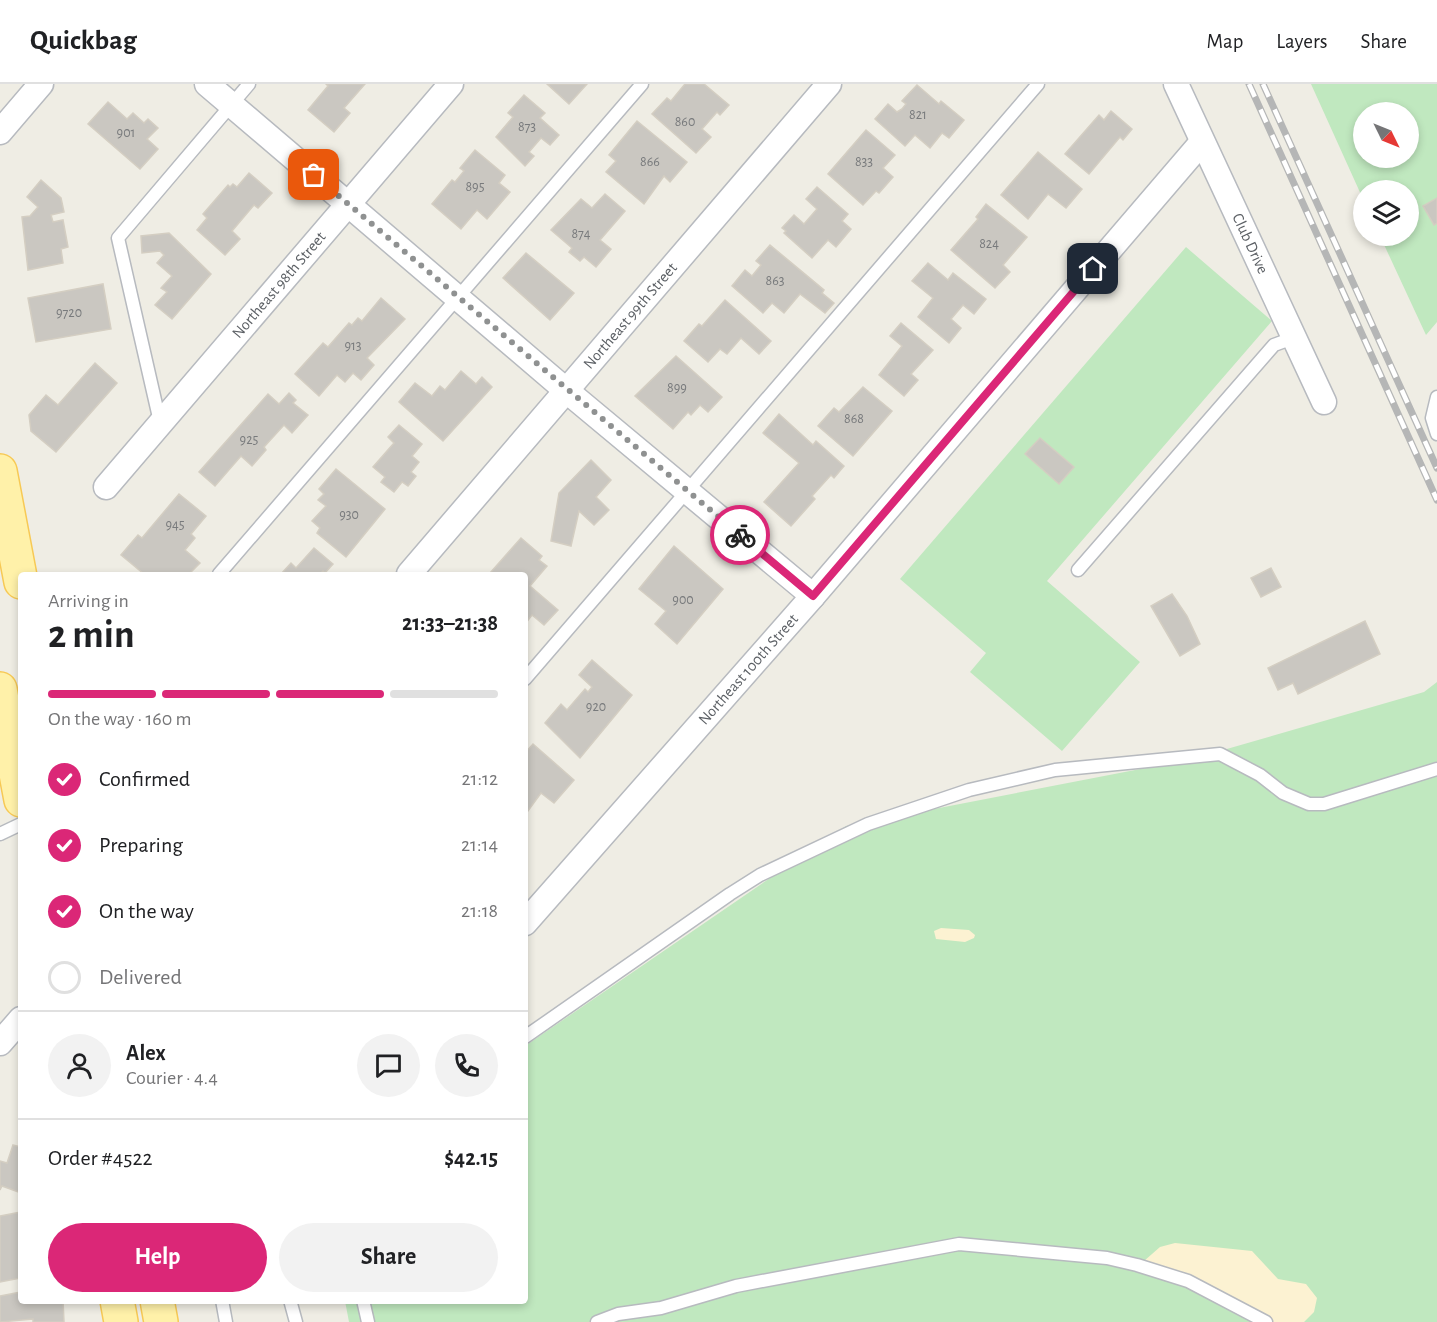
<!DOCTYPE html>
<meta charset="utf-8">
<style>
:root{--surface:#fff;--page:#f2f2f2;--text:#202124;--muted:#757577;--line:#e0e0e0;--accent:#db2777}
body{margin:0;font-family:"Alegreya Sans",sans-serif;background:var(--page);color:var(--text);height:100vh;display:flex;flex-direction:column;font-size:22px;white-space:nowrap}
*{box-sizing:border-box;margin:0}
p{font-size:20px;color:var(--muted)}
.icon{flex:none;width:33px;height:33px;fill:none;stroke:currentColor;stroke-width:2;stroke-linecap:round;stroke-linejoin:round}
.map{position:relative;flex:1;overflow:hidden}
.details{position:absolute;left:18px;top:488px;width:510px;height:732px;display:flex;flex-direction:column;background:var(--surface);border-radius:6px;box-shadow:0 3px 9px #0003}
.details>*{flex:none}
.needle{width:39px;rotate:133deg}
.buttons{position:absolute;left:1353px;top:18px;display:grid;gap:12px}
.buttons a{display:grid;place-items:center;width:66px;height:66px;border-radius:50%;background:var(--surface);box-shadow:0 3px 9px #0003;font-size:30px}
.pin{position:absolute;display:grid;place-items:center;width:51px;height:51px;color:#fff;margin:-26px;border-radius:12px;box-shadow:0 3px 9px #0006}
.courier{position:absolute;display:grid;place-items:center;width:60px;height:60px;margin:-30px;border:4px solid #db2777;border-radius:50%;background:#fff;color:#222;box-shadow:0 2px 8px #0007}
.head em{font-style:normal;font-weight:600}
.head div{display:flex;flex-direction:column-reverse}
.head{display:flex;align-items:center;justify-content:space-between;height:102px;padding:0 30px}
h1{font-size:39px;font-weight:600;line-height:45px}
.bar{display:grid;grid-template-columns:repeat(4,1fr);gap:9px 6px;align-content:center;height:72px;padding:0 30px}
.bar i{height:8px;border-radius:4px;background:var(--line)}
.bar .current{background:var(--accent)}
.bar p{grid-column:span 4}
.line{display:flex;align-items:center;gap:15px;padding:0 30px;border-top:2px solid var(--line)}
.line div{flex:1}
.round{display:grid;place-items:center;flex:none;width:63px;height:63px;border-radius:32px;background:var(--page)}
ol{padding:0 30px;list-style:none}
li{display:flex;align-items:center;gap:18px;height:66px}
li p{margin-inline-start:auto}
li .icon{padding:6px;border-radius:50%;background:var(--accent);color:#fff;stroke-width:4}
li:last-child{color:var(--muted)}
li i{width:33px;height:33px;border:3px solid var(--line);border-radius:50%}
.primary-button{display:flex;gap:12px;margin-top:auto;padding:12px 30px}
.primary-button a{flex:1;height:69px;border-radius:36px;background:var(--accent);color:#fff;font-size:24px;font-weight:600;line-height:69px;text-align:center}
.primary-button a+a{background:var(--page);color:var(--text)}
header{display:flex;align-items:center;gap:36px;box-sizing:border-box;height:84px;padding:0 30px;background:var(--surface);border-bottom:2px solid var(--line)}
header strong{font-size:28px}
nav{display:flex;gap:33px;margin-inline-start:auto;font-size:21px}
.map>svg:first-child{display:block}
.green{fill:#c0e8bf;fill-rule:evenodd}
.sand{fill:#fcf2d2}
.building{fill:#cac7c1;stroke:#d4cec2;stroke-width:1.5}
.lines{fill:none;stroke-linecap:round;stroke-linejoin:round}
.lane-casing{stroke:#b7babf;stroke-width:15}
.street-casing{stroke:#b7babf;stroke-width:27}
.primary-casing{stroke:#f7c955;stroke-width:36}
.lane{stroke:#fff;stroke-width:12}
.street{stroke:#fff;stroke-width:24}
.primary{stroke:#fff1a9;stroke-width:33}
.rail-casing{stroke:#b5b6b6;stroke-width:7}
.rail{stroke:#fff;stroke-width:4.5;stroke-dasharray:14;stroke-linecap:butt}
.done{stroke:#8f9191;stroke-width:6;stroke-dasharray:0 10.8}
.route{stroke:#db2777;stroke-width:8}
.labels{text-anchor:middle;dominant-baseline:central;stroke-width:5;stroke-linejoin:round;paint-order:stroke}
.number-label{font-size:14px;fill:#787a7c}
.street-label{font-size:16px;fill:#5c6065;stroke:#fff}
</style>
<header>
<strong>Quickbag</strong>
<nav><a>Map</a><a>Layers</a><a>Share</a></nav>
</header>
<div class="map">
<svg width="1437" height="1238" viewBox="0 0 1437 1238">
<rect width="100%" height="100%" fill="#efede4"/>
<g class="green">
<path d="M1311,0H1437V238L1426,251L1380,152H1408V106H1364L1363,115ZM1364,28H1408V74H1364Z"/>
<path d="M1186,163L1272,237L1047,497L1140,578L1062,667L970,588L986,569L900,495Z"/>
<path d="M1437,598V1238H349L345,1217L525,1216V962L846,742L1192,675L1424,608Z"/>
</g>
<g class="sand">
<path d="M941,844L969,846L975,851L974,854L965,858L936,855L934,847Z"/>
<path d="M1175,1159L1252,1167L1278,1195L1306,1200L1317,1214L1314,1228L1304,1238H1272L1144,1177L1160,1163Z"/>
</g>
<g class="building">
<path d="M326,0H365L344,24L350,29L334,48L308,26L328,2Z"/>
<path d="M547,0H587L569,20Z"/>
<path d="M685,0H704L729,21L720,31L717,28L702,45L711,53L696,69L652,30L667,14L671,17Z"/>
<path d="M917,1L939,20L941,17L964,36L949,54L942,49L930,64L915,51L905,62L875,35L888,20L897,28L902,25L906,20L902,17Z"/>
<path d="M524,11L545,29L540,34L559,51L550,61L541,54L529,68L534,72L525,82L496,53L513,33L508,29Z"/>
<path d="M108,18L127,35L133,29L144,39L148,35L158,44L147,55L158,65L140,85L88,40Z"/>
<path d="M1111,27L1132,45L1123,56L1120,53L1089,90L1065,70L1099,31L1104,36Z"/>
<path d="M637,37L687,78L670,98L664,92L644,120L606,88L616,77L609,71Z"/>
<path d="M866,46L895,71L883,84L893,93L879,109L876,107L863,121L828,90Z"/>
<path d="M475,66L505,91L499,99L510,108L487,135L477,126L461,145L432,120L452,96L455,98L464,87L460,84Z"/>
<path d="M1038,68L1082,105L1066,124L1048,110L1028,135L1001,111Z"/>
<path d="M249,89L272,109L258,124L254,121L232,147L240,155L225,171L197,146L207,134L203,130L228,101L230,103L233,100L237,103Z"/>
<path d="M41,96L61,114L64,128L51,131L53,138L63,136L68,163L61,165L63,179L28,186L22,133L30,132L38,123L27,113Z"/>
<path d="M817,103L848,130L842,137L851,145L836,163L828,156L812,174L784,149L786,147L782,144L794,131L804,140L817,125L806,115Z"/>
<path d="M605,110L625,127L600,156L611,165L596,183L584,173L580,177L569,168L572,164L551,146L581,115L592,124Z"/>
<path d="M1437,114V139L1434,141L1423,122Z"/>
<path d="M986,120L1027,153L1003,181L1010,188L995,204L951,166L978,135L976,133Z"/>
<path d="M169,149L211,190L172,235L155,221L167,208L161,204L172,192L157,179L164,171L160,167L142,169L141,152Z"/>
<path d="M770,161L824,206L822,209L834,219L825,229L800,210L784,229L772,219L763,229L732,202L745,186L752,192L761,181L756,177Z"/>
<path d="M526,169L574,209L550,236L503,194Z"/>
<path d="M928,179L948,196L953,189L986,215L974,230L963,221L951,235L961,244L949,259L918,233L933,214L912,197Z"/>
<path d="M103,200L111,245L36,258L28,214Z"/>
<path d="M381,214L405,235L367,274L374,281L361,296L353,289L345,298L337,291L319,312L295,290L323,259L328,263L349,239L352,241L358,234L362,237Z"/>
<path d="M725,216L771,257L759,270L741,254L727,270L720,265L708,278L684,257L699,240L702,242Z"/>
<path d="M901,239L933,266L911,290L918,296L904,312L879,291L902,262L890,252Z"/>
<path d="M676,272L722,313L708,328L700,321L691,331L688,328L673,345L635,312Z"/>
<path d="M95,279L117,299L56,368L31,347L29,331L46,311L58,321Z"/>
<path d="M461,287L476,300L482,293L492,303L443,357L399,318L415,299L432,312L440,302L445,306Z"/>
<path d="M863,303L892,327L853,372L818,342L834,324L839,328Z"/>
<path d="M289,309L296,316L293,319L308,331L292,349L284,341L264,363L266,366L252,382L241,372L215,402L199,388L268,310L279,320Z"/>
<path d="M779,330L813,361L816,357L844,382L834,394L831,391L812,412L815,415L791,442L764,418L799,379L763,349Z"/>
<path d="M399,341L422,360L412,372L419,378L411,388L416,392L408,402L402,398L394,408L381,398L385,393L373,383L394,359L388,353Z"/>
<path d="M1040,354L1074,383L1059,400L1025,370Z"/>
<path d="M591,376L611,396L596,413L609,426L594,441L579,427L571,462L551,457L559,409Z"/>
<path d="M336,385L385,425L346,473L317,449L320,444L312,437L326,422L318,416L324,410L319,405Z"/>
<path d="M179,410L206,432L191,450L195,454L185,466L200,479L189,490H144L121,471L138,451L142,454Z"/>
<path d="M521,454L542,472L539,476L547,482L530,502L558,526L544,541L532,531L525,540V490L490,489Z"/>
<path d="M674,462L723,505L677,560L655,540L666,527L639,505Z"/>
<path d="M314,464L333,480L325,489L323,487L320,490H281L291,479L296,484Z"/>
<path d="M1271,484L1281,503L1261,513L1251,494Z"/>
<path d="M1172,510L1187,532L1200,560L1180,572L1151,522Z"/>
<path d="M1365,537L1380,570L1298,610L1293,599L1278,606L1268,584Z"/>
<path d="M592,576L632,611L580,674L545,639L561,620L567,626L585,605L588,608L592,603L579,591Z"/>
<path d="M533,660L574,696L554,719L541,709L525,731V669Z"/>
<path d="M13,1061L21,1063V1109L2,1102L0,1106V1077L7,1079Z"/>
<path d="M21,1128V1194L0,1198V1132Z"/>
<path d="M21,1208V1216H63L64,1238H33V1235L0,1238V1212Z"/>
</g>
<g class="lines">
<defs>
<g id="lane">
<path d="M1437,313L1432,334L1437,350"/>
<path d="M160,338L118,154L249,0"/>
<path d="M1078,486L1274,261L1293,254"/>
<path d="M219,490L642,0"/>
<path d="M525,595L1038,0"/>
<path d="M0,750L21,740"/>
<path d="M525,953L730,810L760,791L868,740L969,706L1055,686L1220,670L1260,691L1283,709L1309,720H1324L1437,685"/>
<path d="M222,1216L226,1238"/>
<path d="M290,1216L296,1238"/>
<path d="M363,1216L368,1238"/>
<path d="M597,1238L618,1230L661,1224L736,1202L959,1160L1107,1174L1137,1181L1188,1197L1266,1238"/>
</g>
<g id="street">
<path d="M207,0L568,308L813,512"/>
<path id="s1" d="M1176,0L1324,318"/>
<path d="M0,48L41,0"/>
<path id="s2" d="M106,403L451,0"/>
<path id="s3" d="M409,490L829,0"/>
<path id="s4" d="M525,839L813,512L1202,58"/>
<path d="M0,959L21,935"/>
</g>
<g id="primary">
<path d="M0,387L21,498"/>
<path d="M0,605L21,716"/>
<path d="M117,1216L121,1238"/>
<path d="M157,1216L161,1238"/>
</g>
</defs>
<use href="#lane" class="lane-casing"/>
<use href="#street" class="street-casing"/>
<use href="#primary" class="primary-casing"/>
<use href="#lane" class="lane"/>
<use href="#street" class="street"/>
<use href="#primary" class="primary"/>
<defs>
<g id="rail">
<path d="M1249,0L1437,416"/>
<path d="M1263,0L1437,384"/>
</g>
</defs>
<use href="#rail" class="rail-casing"/>
<use href="#rail" class="rail"/>
</g>
<g class="lines">
<path class="done" d="M314,91L740,451"/>
<path class="route" d="M740,451L813,512L1093,185"/>
</g>
<g class="labels">
<g class="number-label">
<text x="918" y="31">821</text>
<text x="685" y="38">860</text>
<text x="527" y="43">873</text>
<text x="126" y="49">901</text>
<text x="650" y="78">866</text>
<text x="864" y="78">833</text>
<text x="475" y="103">895</text>
<text x="581" y="150">874</text>
<text x="989" y="160">824</text>
<text x="775" y="197">863</text>
<text x="69" y="229">9720</text>
<text x="353" y="262">913</text>
<text x="677" y="304">899</text>
<text x="854" y="335">868</text>
<text x="249" y="356">925</text>
<text x="349" y="431">930</text>
<text x="175" y="441">945</text>
<text x="683" y="516">900</text>
<text x="596" y="623">920</text>
</g>
<g class="street-label">
<text stroke="none"><textPath href="#s1" startOffset="176">Club Drive</textPath></text>
<text stroke="none"><textPath href="#s2" startOffset="266">Northeast 98th Street</textPath></text>
<text stroke="none"><textPath href="#s3" startOffset="340">Northeast 99th Street</textPath></text>
<text stroke="none"><textPath href="#s4" startOffset="338">Northeast 100th Street</textPath></text>
</g>
</g>
</svg>
<div class="buttons">
<a><svg class="needle" viewBox="-14 -14 28 28"><path d="M0-13l5 13h-10z" fill="#e53935"/><path d="M0 13l5-13h-10z" fill="#757577"/></svg></a>
<a><svg class="icon" aria-label="layers" viewBox="0 0 24 24"><path d="M12 4l9 5-9 5-9-5zM3 14l9 5 9-5"/></svg></a>
</div>
<div class="pin" style="left:314px;top:91px;background:#ea580c"><svg class="icon" aria-label="bag" viewBox="0 0 24 24"><path d="M5 8h14l-1 12H6zM9 8a3 3 0 0 1 6 0"/></svg></div>
<div class="pin" style="left:1093px;top:185px;background:#1f2937"><svg class="icon" aria-label="home" viewBox="0 0 24 24"><path d="M3 11l9-7 9 7M6 9v11h12V9"/></svg></div>
<div class="courier" style="left:740px;top:451px"><svg class="icon" aria-label="bike" viewBox="0 0 24 24"><circle cx="6" cy="16" r="4"/><circle cx="18" cy="16" r="4"/><path d="M6 16l4-8h5l3 8M10 8l3 8H6M13 5h3"/></svg></div>
<section class="details">
<div class="head"><div><h1>2 min</h1><p>Arriving in</p></div><em>21:33–21:38</em></div>
<div class="bar"><i class="current"></i><i class="current"></i><i class="current"></i><i></i><p>On the way · 160 m</p></div>
<ol>
<li><svg class="icon" aria-label="check" viewBox="0 0 24 24"><path d="M5 12l5 5 9-10"/></svg>Confirmed<p>21:12</p></li>
<li><svg class="icon" aria-label="check" viewBox="0 0 24 24"><path d="M5 12l5 5 9-10"/></svg>Preparing<p>21:14</p></li>
<li><svg class="icon" aria-label="check" viewBox="0 0 24 24"><path d="M5 12l5 5 9-10"/></svg>On the way<p>21:18</p></li>
<li><i></i>Delivered</li>
</ol>
<div class="line" style="height:108px"><a class="round"><svg class="icon" aria-label="person" viewBox="0 0 24 24"><circle cx="12" cy="8" r="4"/><path d="M4 21q1-7 8-7t8 7"/></svg></a><div><b>Alex</b><p>Courier · 4.4</p></div><a class="round"><svg class="icon" aria-label="chat" viewBox="0 0 24 24"><path d="M4 5h16v11H9l-5 4z"/></svg></a><a class="round"><svg class="icon" aria-label="phone" viewBox="0 0 24 24"><path d="M5 4h4l2 5-3 2q2 4 5 5l2-3 5 2v4C11 20 4 13 5 4z"/></svg></a></div>
<div class="line" style="height:78px"><div>Order #4522</div><b>$42.15</b></div>
<div class="primary-button"><a>Help</a><a>Share</a></div>
</section>
</div>
